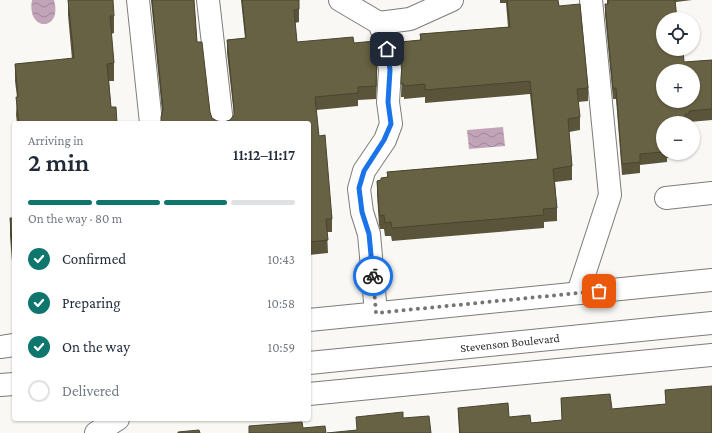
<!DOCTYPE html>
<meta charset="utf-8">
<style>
:root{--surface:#fff;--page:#f6f6f7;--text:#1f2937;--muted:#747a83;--line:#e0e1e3;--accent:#0f766e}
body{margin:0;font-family:"Crimson Pro",serif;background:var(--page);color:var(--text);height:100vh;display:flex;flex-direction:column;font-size:15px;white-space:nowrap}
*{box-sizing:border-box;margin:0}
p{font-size:13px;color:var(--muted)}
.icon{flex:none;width:22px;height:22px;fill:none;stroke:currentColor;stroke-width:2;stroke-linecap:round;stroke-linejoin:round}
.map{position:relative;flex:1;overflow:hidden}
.details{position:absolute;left:12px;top:121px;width:299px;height:300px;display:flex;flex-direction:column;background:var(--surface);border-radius:4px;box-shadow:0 1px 3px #0004}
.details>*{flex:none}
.fabs{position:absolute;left:656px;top:12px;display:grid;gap:8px}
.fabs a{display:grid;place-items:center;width:44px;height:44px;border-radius:50%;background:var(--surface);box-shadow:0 1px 3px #0004;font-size:20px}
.pin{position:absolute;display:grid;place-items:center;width:34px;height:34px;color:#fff;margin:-17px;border-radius:8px;box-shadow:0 2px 6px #0006}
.courier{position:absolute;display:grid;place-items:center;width:40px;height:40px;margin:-20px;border:3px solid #1a73e8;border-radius:50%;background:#fff;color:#222;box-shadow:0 1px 5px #0007}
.headline em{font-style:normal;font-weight:600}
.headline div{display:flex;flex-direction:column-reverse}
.headline{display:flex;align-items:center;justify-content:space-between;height:68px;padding:0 16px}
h1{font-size:26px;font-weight:600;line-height:30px}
.bar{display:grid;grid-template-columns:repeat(4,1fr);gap:6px 4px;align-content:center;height:48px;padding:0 16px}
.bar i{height:5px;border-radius:3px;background:var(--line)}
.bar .active{background:var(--accent)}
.bar p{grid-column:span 4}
ol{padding:0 16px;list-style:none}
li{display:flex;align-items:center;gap:12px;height:44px}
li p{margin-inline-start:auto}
li .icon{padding:4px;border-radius:50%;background:var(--accent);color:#fff;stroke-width:4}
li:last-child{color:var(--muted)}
li i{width:22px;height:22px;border:2px solid var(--line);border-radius:50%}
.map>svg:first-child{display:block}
.water{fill:url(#water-waves)}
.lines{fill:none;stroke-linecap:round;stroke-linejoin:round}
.minor-casing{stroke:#7d7c7a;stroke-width:24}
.major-casing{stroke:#7d7c7a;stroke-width:24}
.minor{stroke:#fff;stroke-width:22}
.major{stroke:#fff;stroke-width:22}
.wall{fill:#59543a}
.shaded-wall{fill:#494530}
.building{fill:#686244;stroke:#494530;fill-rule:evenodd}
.done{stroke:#757573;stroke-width:4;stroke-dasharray:0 7.2}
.route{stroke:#1a73e8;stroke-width:5}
.labels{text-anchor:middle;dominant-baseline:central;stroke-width:4;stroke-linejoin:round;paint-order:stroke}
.street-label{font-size:12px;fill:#2e2e2d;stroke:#fff}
</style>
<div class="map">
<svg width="712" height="433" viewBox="0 0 712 433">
<defs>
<pattern id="water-waves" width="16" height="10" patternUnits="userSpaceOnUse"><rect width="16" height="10" fill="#c2a4b9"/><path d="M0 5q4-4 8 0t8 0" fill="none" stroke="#9e8697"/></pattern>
</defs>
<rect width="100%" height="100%" fill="#f9f8f5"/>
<g class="water">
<path d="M32,0H54C63,32 26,32 32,0Z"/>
<path d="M503,127L505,146L469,149L467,130Z"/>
</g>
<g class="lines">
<defs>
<g id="minor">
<path d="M138,0L151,123"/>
<path d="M208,0L222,123"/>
<path d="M340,0L379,23L385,38L390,70L388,102L391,124L385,140L364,171L359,189L362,212L369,234L376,313"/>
<path d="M379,23L410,19L452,0"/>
<path d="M666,198L712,193"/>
<path d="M578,293L610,195L591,0"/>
<path d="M309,394L712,355"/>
<path d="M96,433L118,419"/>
</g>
<g id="major">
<path d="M309,320L712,280"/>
<path d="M0,347L14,345"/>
<path d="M309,363L712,323"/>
<path d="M0,385L14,384"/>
</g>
</defs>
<use href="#minor" class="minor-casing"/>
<use href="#major" class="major-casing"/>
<use href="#minor" class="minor"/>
<use href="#major" class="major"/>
</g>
<g class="wall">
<path d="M68,0L114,16V33L111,34L114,63V81H109L111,107L117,123H17L16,115L17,97L15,81V64L72,59L68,15Z"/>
<path d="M151,0H194L197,42L210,112L212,118L217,121L224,122L230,120L234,115L227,53V40L245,38L241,0H299V22L295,23L297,42L354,43L377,71L376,99L358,100V106L316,110L319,136L332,219V232H327L328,253L309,255V123H161V117L162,112Z"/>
<path d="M500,0H558L559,6L588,88V101L578,102L580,117V130L569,132L572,166V180L555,182L557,208V221L544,222V228L392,241L391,236H385L384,229H380L379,225L377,194V181L381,180L387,177V172L537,159L530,94L425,103V97L404,99V97H401L402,67L400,55V42L420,40V34L508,27L506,3H500Z"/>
<path d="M607,0H692L676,2L663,19L684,62L712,60V120L689,122V123H663V153H687V157L667,158V162L640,165V173L622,175L616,99H613L605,15V4H607Z"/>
<path d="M13,136H14V199L13,184V166H14L13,154Z"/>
<path d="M10,218H14V274H13L10,236Z"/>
<path d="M665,390L712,433H459L458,408L509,417L531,423L562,420L561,398L612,409L666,404Z"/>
</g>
<path class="shaded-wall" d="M377,57V71L376,99V86Z"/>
<g class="building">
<path d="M68,0H113L114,16H110L114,63L107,64L111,107H116L117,123H19L16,97H18L15,64L74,58Z"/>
<path d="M152,0H194L197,42H202L210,112L212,118L217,121L224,122L230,120L234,115V109L227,40L246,38L242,0H299V9L294,10L297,42L353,37L354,43L375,41L377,57L376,86L358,87V93L315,97L319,136L325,135L332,219H326L328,240L309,242V123H161V117L163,109Z"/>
<path d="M507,0H558L559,6L580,4L588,88L577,89L580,117L568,119L572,166L553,169L557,208L543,209L544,215L392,228L391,222L385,223L384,215L380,216L379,211L377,181L381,180V178L388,177L387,172L538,159L530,81L425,90V84L404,86V84H401L402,58L400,42L421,40L420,34L510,27Z"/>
<path d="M608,0H675L677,19H663V49H683L684,62L712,60V109L689,111V114H685L686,123H663V152L640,154V162L622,164L616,88H613L605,4H608ZM663,71H693V101H663Z"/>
<path d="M13,136H14V152Z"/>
<path d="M13,166H14V181Z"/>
<path d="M10,218H14V256H13Z"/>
<path d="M712,386V433H460L458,408L508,403L509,417L530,415L531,423L562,420L561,398L610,394L612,409L666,404L665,390Z"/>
<path d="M403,412V418L429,416L431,433H327L357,430L356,417Z"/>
<path d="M302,422L303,428L325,426L326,433H249V426Z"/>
<path d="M199,430L200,433H178V432Z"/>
</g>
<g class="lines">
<path class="done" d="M373,276L376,313L599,291"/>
<path class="route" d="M373,276L369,234L362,212L359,188L364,171L384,140L391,124L388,102L390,70L387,49"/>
</g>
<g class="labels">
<g class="street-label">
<text transform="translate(510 343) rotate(-6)">Stevenson Boulevard</text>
</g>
</g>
</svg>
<div class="fabs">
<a><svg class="icon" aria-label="locate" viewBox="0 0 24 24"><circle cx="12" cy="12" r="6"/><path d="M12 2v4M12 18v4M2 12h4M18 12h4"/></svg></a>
<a>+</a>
<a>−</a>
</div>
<div class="pin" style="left:599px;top:291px;background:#ea580c"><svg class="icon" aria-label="bag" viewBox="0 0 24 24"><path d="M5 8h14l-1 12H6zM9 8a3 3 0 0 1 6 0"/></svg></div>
<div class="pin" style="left:387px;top:49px;background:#1f2937"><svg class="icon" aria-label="home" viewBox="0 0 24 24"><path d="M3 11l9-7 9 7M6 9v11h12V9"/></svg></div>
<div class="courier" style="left:373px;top:276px"><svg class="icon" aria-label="bike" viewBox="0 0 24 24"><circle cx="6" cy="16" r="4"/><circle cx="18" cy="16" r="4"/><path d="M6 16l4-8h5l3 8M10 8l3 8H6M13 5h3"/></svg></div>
<section class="details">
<div class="headline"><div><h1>2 min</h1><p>Arriving in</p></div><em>11:12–11:17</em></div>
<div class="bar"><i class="active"></i><i class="active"></i><i class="active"></i><i></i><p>On the way · 80 m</p></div>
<ol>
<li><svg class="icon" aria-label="check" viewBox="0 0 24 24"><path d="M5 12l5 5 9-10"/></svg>Confirmed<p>10:43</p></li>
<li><svg class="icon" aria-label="check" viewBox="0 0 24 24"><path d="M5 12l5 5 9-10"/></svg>Preparing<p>10:58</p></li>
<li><svg class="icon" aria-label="check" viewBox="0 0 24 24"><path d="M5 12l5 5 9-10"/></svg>On the way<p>10:59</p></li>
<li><i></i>Delivered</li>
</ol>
</section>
</div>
